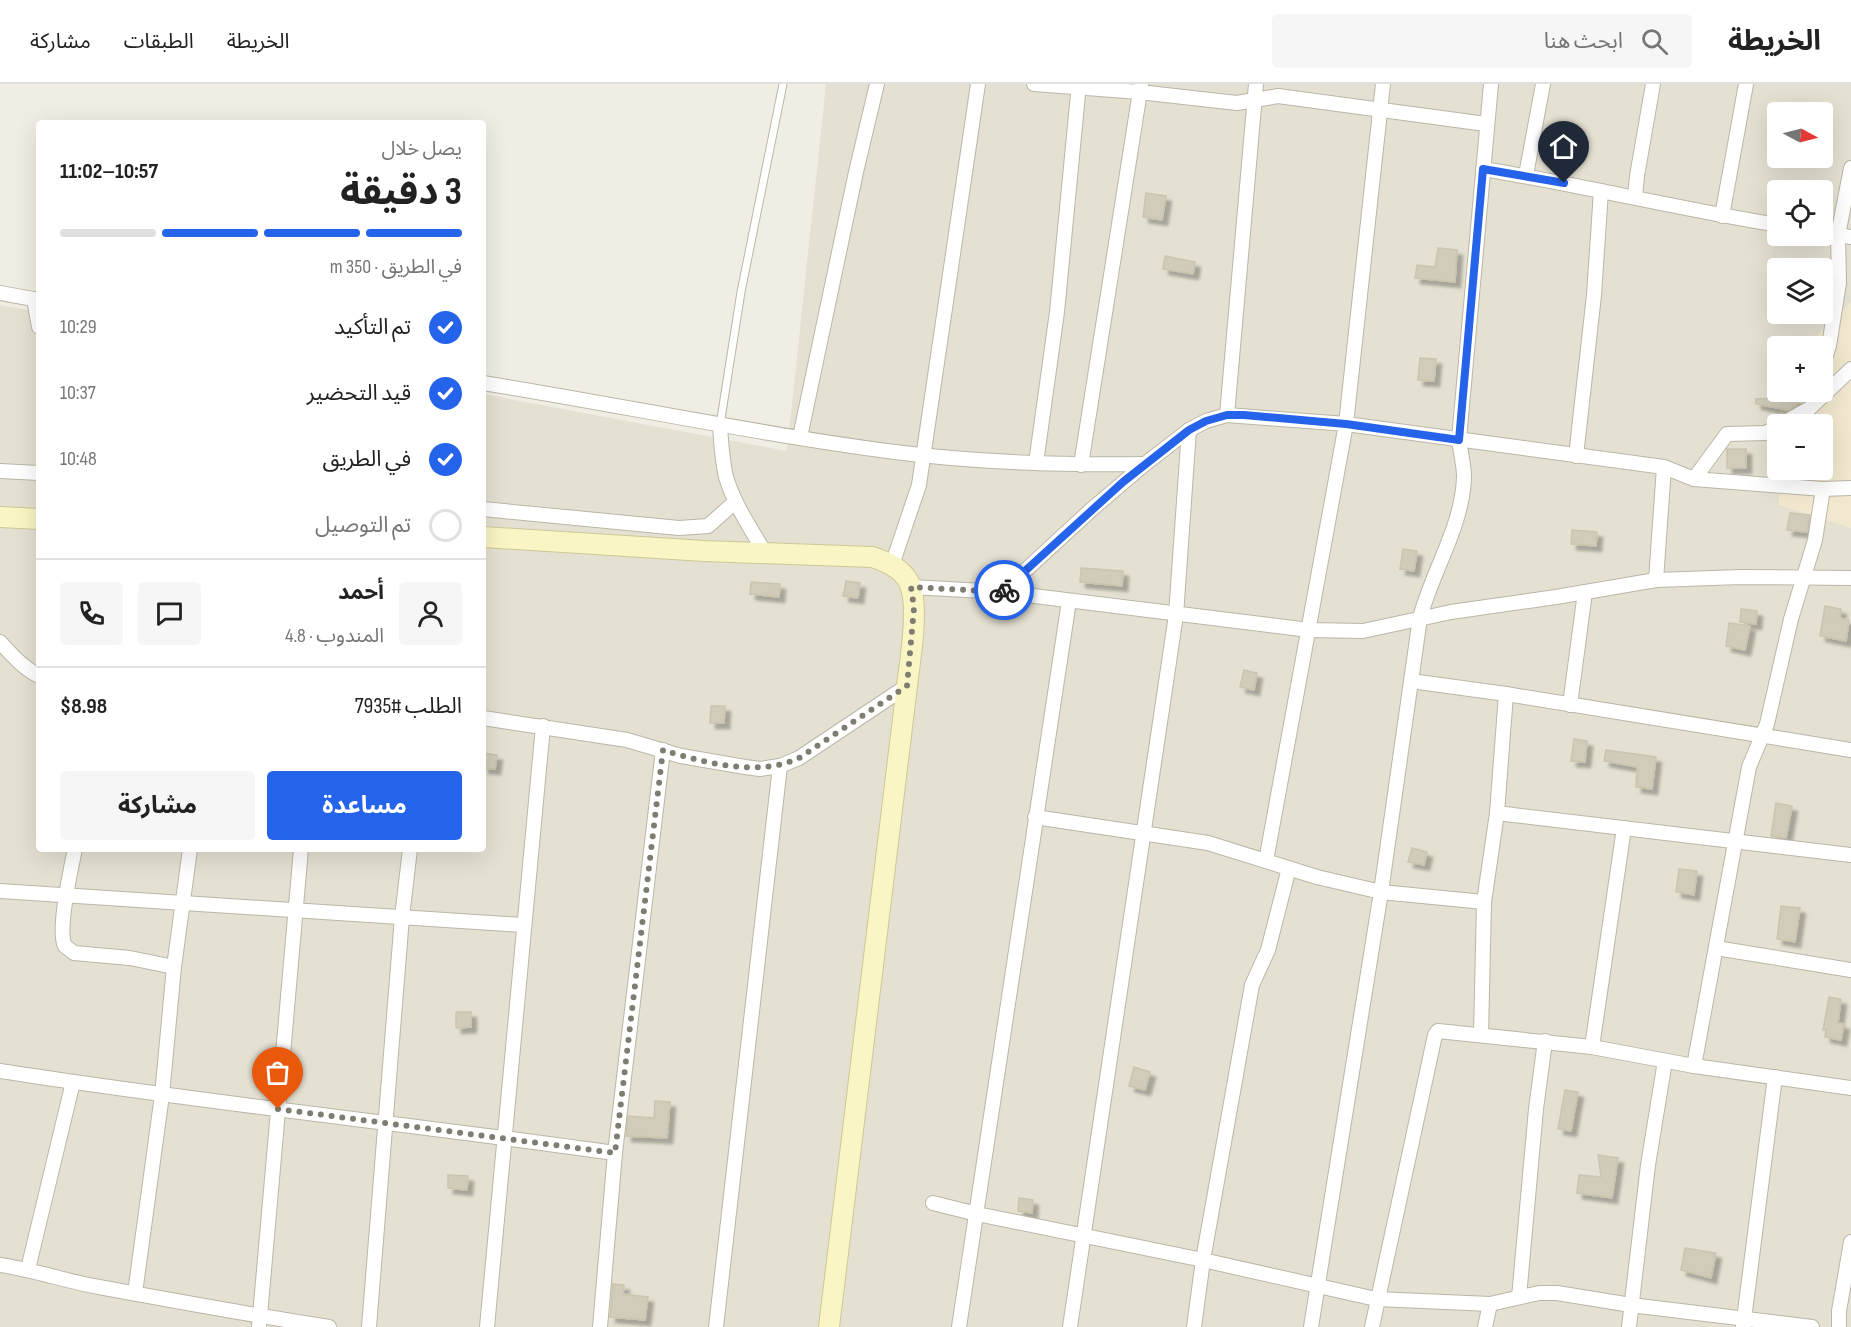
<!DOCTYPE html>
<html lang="ar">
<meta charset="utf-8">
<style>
:root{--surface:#fff;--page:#f6f6f6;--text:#222;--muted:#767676;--line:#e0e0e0;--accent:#2563eb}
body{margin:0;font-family:"Sofia Sans Condensed","Noto Sans Arabic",sans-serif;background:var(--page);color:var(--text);direction:rtl;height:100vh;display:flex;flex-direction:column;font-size:22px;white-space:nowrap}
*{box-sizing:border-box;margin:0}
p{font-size:20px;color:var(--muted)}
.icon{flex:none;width:33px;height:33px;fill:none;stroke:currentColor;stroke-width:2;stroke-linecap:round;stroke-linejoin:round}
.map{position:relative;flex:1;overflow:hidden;direction:ltr}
.details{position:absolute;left:36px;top:36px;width:450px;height:732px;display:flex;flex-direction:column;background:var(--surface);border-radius:6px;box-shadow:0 6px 24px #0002;direction:rtl}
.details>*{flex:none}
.needle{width:39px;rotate:97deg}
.controls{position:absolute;left:1767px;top:18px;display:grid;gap:12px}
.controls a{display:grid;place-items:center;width:66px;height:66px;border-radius:6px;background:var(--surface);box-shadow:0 6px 24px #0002;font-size:30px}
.pin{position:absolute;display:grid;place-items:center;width:51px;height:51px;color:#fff;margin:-62px -26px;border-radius:50% 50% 50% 0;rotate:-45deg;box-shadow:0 0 6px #0007}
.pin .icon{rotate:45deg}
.courier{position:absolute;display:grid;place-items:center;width:60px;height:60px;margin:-30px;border:4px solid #2563eb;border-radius:50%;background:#fff;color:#222;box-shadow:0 2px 8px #0007}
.overview em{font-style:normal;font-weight:700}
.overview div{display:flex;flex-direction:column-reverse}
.overview{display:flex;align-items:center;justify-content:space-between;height:102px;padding:0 24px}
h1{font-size:39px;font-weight:700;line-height:45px}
.bar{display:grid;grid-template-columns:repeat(4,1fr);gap:9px 6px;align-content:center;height:72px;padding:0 24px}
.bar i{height:8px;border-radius:4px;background:var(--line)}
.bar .on{background:var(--accent)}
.bar p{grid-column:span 4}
.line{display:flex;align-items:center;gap:15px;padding:0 24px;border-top:2px solid var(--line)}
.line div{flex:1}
.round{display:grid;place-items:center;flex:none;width:63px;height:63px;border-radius:6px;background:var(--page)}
ol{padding:0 24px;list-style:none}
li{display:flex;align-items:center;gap:18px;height:66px}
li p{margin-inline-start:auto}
li .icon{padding:6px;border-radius:50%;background:var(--accent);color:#fff;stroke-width:4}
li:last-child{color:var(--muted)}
li i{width:33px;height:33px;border:3px solid var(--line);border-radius:50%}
.button{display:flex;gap:12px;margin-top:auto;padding:12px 24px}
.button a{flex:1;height:69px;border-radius:6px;background:var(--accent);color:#fff;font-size:24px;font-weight:700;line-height:69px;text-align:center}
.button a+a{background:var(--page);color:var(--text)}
header{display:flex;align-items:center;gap:36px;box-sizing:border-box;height:84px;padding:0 30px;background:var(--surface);border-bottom:2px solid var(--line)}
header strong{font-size:28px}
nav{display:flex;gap:33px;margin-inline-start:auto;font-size:21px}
.search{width:420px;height:54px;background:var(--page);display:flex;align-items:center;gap:15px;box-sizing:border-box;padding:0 21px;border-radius:6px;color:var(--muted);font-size:22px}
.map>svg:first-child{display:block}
.residential{fill:#e4e1d2;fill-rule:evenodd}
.commercial{fill:#f2e8cf}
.building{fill:#d1cbba;stroke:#cbc4ae;stroke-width:1.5;filter:url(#shadow)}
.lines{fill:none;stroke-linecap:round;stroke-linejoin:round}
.service-casing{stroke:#bbb7a7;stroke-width:9}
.minor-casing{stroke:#bbb7a7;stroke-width:16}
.secondary-casing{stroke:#cec796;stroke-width:22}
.service{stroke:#fff;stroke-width:7}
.minor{stroke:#fff;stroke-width:14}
.secondary{stroke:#faf5c4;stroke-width:20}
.done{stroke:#7f7c72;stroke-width:6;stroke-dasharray:0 10.8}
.route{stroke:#2563eb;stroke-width:8}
</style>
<header>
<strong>الخريطة</strong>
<div class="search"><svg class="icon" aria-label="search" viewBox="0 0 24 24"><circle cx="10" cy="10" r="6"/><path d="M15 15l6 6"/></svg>ابحث هنا</div>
<nav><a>الخريطة</a><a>الطبقات</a><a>مشاركة</a></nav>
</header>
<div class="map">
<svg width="1851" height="1243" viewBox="0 0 1851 1243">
<defs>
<filter id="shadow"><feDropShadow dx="5.5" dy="5.5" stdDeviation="1.5" flood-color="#0004"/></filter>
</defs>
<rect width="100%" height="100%" fill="#f0eee4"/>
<path class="residential" d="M826,0H1851V1243H0V221L39,228V765H483V310L787,367ZM1778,28H1822V74H1778ZM1778,106H1822V152H1778ZM1778,184H1822V230H1778ZM1778,262H1822V308H1778ZM1778,340H1822V386H1778Z"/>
<path class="commercial" d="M1851,218V444L1779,421V386H1822V340H1780L1781,308H1822V262H1806Z"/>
<g class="building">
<path d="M1146,109L1166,112L1162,136L1143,133Z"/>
<path d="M1438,164L1457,166L1455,198L1415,194L1417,181L1435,183Z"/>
<path d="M1165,172L1195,178L1193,190L1163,185Z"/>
<path d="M1420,274L1436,275L1434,297L1418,296Z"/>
<path d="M1790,313L1798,315L1796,321L1788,326L1756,320V315Z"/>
<rect x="1727" y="365" width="19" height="19"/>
<path d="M1790,429L1810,431L1807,448L1787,446Z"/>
<path d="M1572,446L1597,448L1596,462L1571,460Z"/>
<path d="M1403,465L1417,467L1414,487L1400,485Z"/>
<path d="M1081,484L1123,487L1122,502L1080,498Z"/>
<path d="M846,497L860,499L858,514L843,512Z"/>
<path d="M751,498L780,500L779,513L750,510Z"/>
<path d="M1825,522L1841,525L1840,534L1849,536L1846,557L1820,552Z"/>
<path d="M1741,525L1757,527L1756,540L1740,538Z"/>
<path d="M1729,539L1750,542L1745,566L1726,562Z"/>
<path d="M1244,586L1257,589L1254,606L1240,603Z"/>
<path d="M711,622H725L724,639H710Z"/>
<path d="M1574,655L1587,657L1585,678L1571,677Z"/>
<path d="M1606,666L1656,673L1652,705L1636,703L1637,683L1604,677Z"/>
<path d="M483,669L497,671L495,685L483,684Z"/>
<path d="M1776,719L1792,722L1786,754L1771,752Z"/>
<path d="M1412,764L1427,768L1424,781L1408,778Z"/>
<path d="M1679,785L1697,787L1694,811L1676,808Z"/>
<path d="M1781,822L1800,824L1795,858L1777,855Z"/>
<path d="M1829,913L1841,915L1838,939L1844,940L1841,956L1825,953L1826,946H1823Z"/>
<path d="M456,928H471V943L456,944Z"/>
<path d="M1134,983L1150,988L1145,1006L1129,1002Z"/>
<path d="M1565,1006L1578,1008L1571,1047L1558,1045Z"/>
<path d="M655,1017L670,1018L667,1054L626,1052L628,1032L654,1034Z"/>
<path d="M1598,1071L1618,1074L1612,1114L1577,1109L1579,1091L1601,1093Z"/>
<path d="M448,1091L468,1092L467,1106L448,1104Z"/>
<path d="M1019,1114L1033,1116L1032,1129L1018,1127Z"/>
<path d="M1685,1164L1716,1169L1711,1194L1681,1186Z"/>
<path d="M613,1200L624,1201L623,1210L648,1213L645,1236L610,1233Z"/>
</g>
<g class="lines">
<defs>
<path id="service" d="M720,341L741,208L783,0"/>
<g id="minor">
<path d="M1034,0L1139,8L1237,19L1278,12L1486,40"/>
<path d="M1483,85C1582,101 1679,125 1778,141"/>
<path d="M1526,91L1543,0"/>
<path d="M1635,113L1637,92L1653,0"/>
<path d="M1722,132L1746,0"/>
<path d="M1822,148L1851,153"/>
<path d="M0,209L39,216"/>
<path d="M34,215L39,243"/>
<path d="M1822,283L1829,262L1839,199L1838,151L1851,84"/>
<path d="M483,299C620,321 757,350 895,368C978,379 1062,381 1145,380"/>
<path d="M1227,331L1256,0"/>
<path d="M1782,340L1810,324L1851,285"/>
<path d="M720,341C721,358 722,376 726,393C734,420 751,445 765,469"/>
<path d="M800,353L856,88L877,0"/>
<path d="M1576,372L1594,211L1601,107"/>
<path d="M1036,379L1057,228L1079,0"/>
<path d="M1081,381L1141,1"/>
<path d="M0,387L39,389"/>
<path d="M1694,395L1727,350L1765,349L1778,343"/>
<path d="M483,425L679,444L708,442L735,418"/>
<path d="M892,481L919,401L978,0"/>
<path d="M1656,496L1664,383"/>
<path d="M911,503L1002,508L1092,425L1145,380L1189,346L1206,337L1227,331L1346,340L1664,383L1694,395L1823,405L1851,404"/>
<path d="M1002,508L1309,546L1363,547L1451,528L1556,513L1656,496L1741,493L1851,494"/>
<path d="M0,558C12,571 23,584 39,592"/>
<path d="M1411,597L1506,610L1851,666"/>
<path d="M1570,621L1585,508"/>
<path d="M483,634L627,656L681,672L745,683L760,685L780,682L716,1243"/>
<path d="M780,682L799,674L907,602"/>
<path d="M1497,729L1851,771"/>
<path d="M1035,733L1208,759L1317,793L1381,808L1484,818"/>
<path d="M75,765C71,784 57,847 65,862L74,869L130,874L174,883"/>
<path d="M1266,777L1346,340L1383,0"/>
<path d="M0,807L523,841"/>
<path d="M1716,864L1851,886"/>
<path d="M1481,951L1484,818L1497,729L1506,610"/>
<path d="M1592,963L1624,744"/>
<path d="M1694,982L1749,683L1767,640L1791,535L1815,456L1823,405"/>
<path d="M0,987C204,1019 410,1040 615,1069"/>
<path d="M933,1119L977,1130L1203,1176L1376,1215L1490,1220L1539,1209H1557L1631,1221L1812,1243"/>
<path d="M0,1181C34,1186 65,1197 99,1203C175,1217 252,1231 329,1243"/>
<path d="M28,1185L73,998"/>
<path d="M135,1209L162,1011L174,883L190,765"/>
<path d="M1519,1213L1536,1025L1545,957"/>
<path d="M259,1243L301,765"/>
<path d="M369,1243L402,833L410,765"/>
<path d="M487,1243L543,642"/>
<path d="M600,1243L615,1069L663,666"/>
<path d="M959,1243L1069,517"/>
<path d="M1070,1243L1176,531L1189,346"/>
<path d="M1194,1243L1203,1176L1252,901L1268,866L1289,784"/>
<path d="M1311,1243L1381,808L1420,534C1432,487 1463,442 1464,392C1464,380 1460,367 1459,355L1491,0"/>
<path d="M1372,1243L1435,951L1438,947L1592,963L1694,982L1851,1004"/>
<path d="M1485,1243L1490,1220"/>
<path d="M1629,1243L1648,1081L1665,977"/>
<path d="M1743,1243L1775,993"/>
<path d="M1839,1243V1227L1851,1158"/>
</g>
<g id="secondary">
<path d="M0,433L39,435"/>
<path d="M483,453L704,467L872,473C885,477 899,483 907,495C921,516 910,576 907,602L829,1243"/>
</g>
</defs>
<use href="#service" class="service-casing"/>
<use href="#minor" class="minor-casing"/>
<use href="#secondary" class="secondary-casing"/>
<use href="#service" class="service"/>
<use href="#minor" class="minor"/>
<use href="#secondary" class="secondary"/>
</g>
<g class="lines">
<path class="done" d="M278,1025L615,1069L663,666C704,679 759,693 799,674L907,602L914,524L911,503L1002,508L1004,506"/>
<path class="route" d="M1004,506L1123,398L1189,346L1206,337L1227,331H1244L1346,340L1459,356L1483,85L1564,99"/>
</g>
</svg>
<div class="controls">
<a><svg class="needle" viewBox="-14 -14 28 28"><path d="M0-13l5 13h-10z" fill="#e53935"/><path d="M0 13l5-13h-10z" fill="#767676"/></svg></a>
<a><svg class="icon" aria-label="locate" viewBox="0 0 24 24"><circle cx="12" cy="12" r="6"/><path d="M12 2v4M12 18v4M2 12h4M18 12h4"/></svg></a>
<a><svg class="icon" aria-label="layers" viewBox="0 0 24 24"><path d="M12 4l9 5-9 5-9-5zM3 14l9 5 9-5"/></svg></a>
<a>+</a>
<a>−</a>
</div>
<div class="pin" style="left:278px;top:1025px;background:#ea580c"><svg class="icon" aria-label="bag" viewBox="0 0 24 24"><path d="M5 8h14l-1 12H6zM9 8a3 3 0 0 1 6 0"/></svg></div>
<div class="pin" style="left:1564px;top:99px;background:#1f2937"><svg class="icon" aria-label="home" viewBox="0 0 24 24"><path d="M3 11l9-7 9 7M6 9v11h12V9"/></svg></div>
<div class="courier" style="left:1004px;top:506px"><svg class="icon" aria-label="bike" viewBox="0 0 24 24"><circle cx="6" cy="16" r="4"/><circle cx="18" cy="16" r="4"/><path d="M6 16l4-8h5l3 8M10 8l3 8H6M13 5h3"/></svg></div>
<section class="details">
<div class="overview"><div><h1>3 دقيقة</h1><p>يصل خلال</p></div><em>10:57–11:02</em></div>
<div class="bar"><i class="on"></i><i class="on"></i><i class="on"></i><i></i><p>في الطريق · 350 m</p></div>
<ol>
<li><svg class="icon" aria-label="check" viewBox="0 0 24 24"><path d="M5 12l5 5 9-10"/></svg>تم التأكيد<p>10:29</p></li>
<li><svg class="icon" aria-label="check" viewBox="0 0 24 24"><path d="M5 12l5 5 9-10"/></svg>قيد التحضير<p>10:37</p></li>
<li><svg class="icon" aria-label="check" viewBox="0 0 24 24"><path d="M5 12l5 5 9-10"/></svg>في الطريق<p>10:48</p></li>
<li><i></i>تم التوصيل</li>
</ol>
<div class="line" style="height:108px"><a class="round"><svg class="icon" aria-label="person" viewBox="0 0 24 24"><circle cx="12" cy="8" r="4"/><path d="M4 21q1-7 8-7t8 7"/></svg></a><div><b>أحمد</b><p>المندوب · 4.8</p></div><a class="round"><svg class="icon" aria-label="chat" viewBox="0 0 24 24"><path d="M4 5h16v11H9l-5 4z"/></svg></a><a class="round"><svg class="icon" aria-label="phone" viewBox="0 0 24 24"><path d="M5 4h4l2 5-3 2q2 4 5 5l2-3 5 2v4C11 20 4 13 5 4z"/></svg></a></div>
<div class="line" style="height:78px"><div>الطلب #7935</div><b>$8.98</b></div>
<div class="button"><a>مساعدة</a><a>مشاركة</a></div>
</section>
</div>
